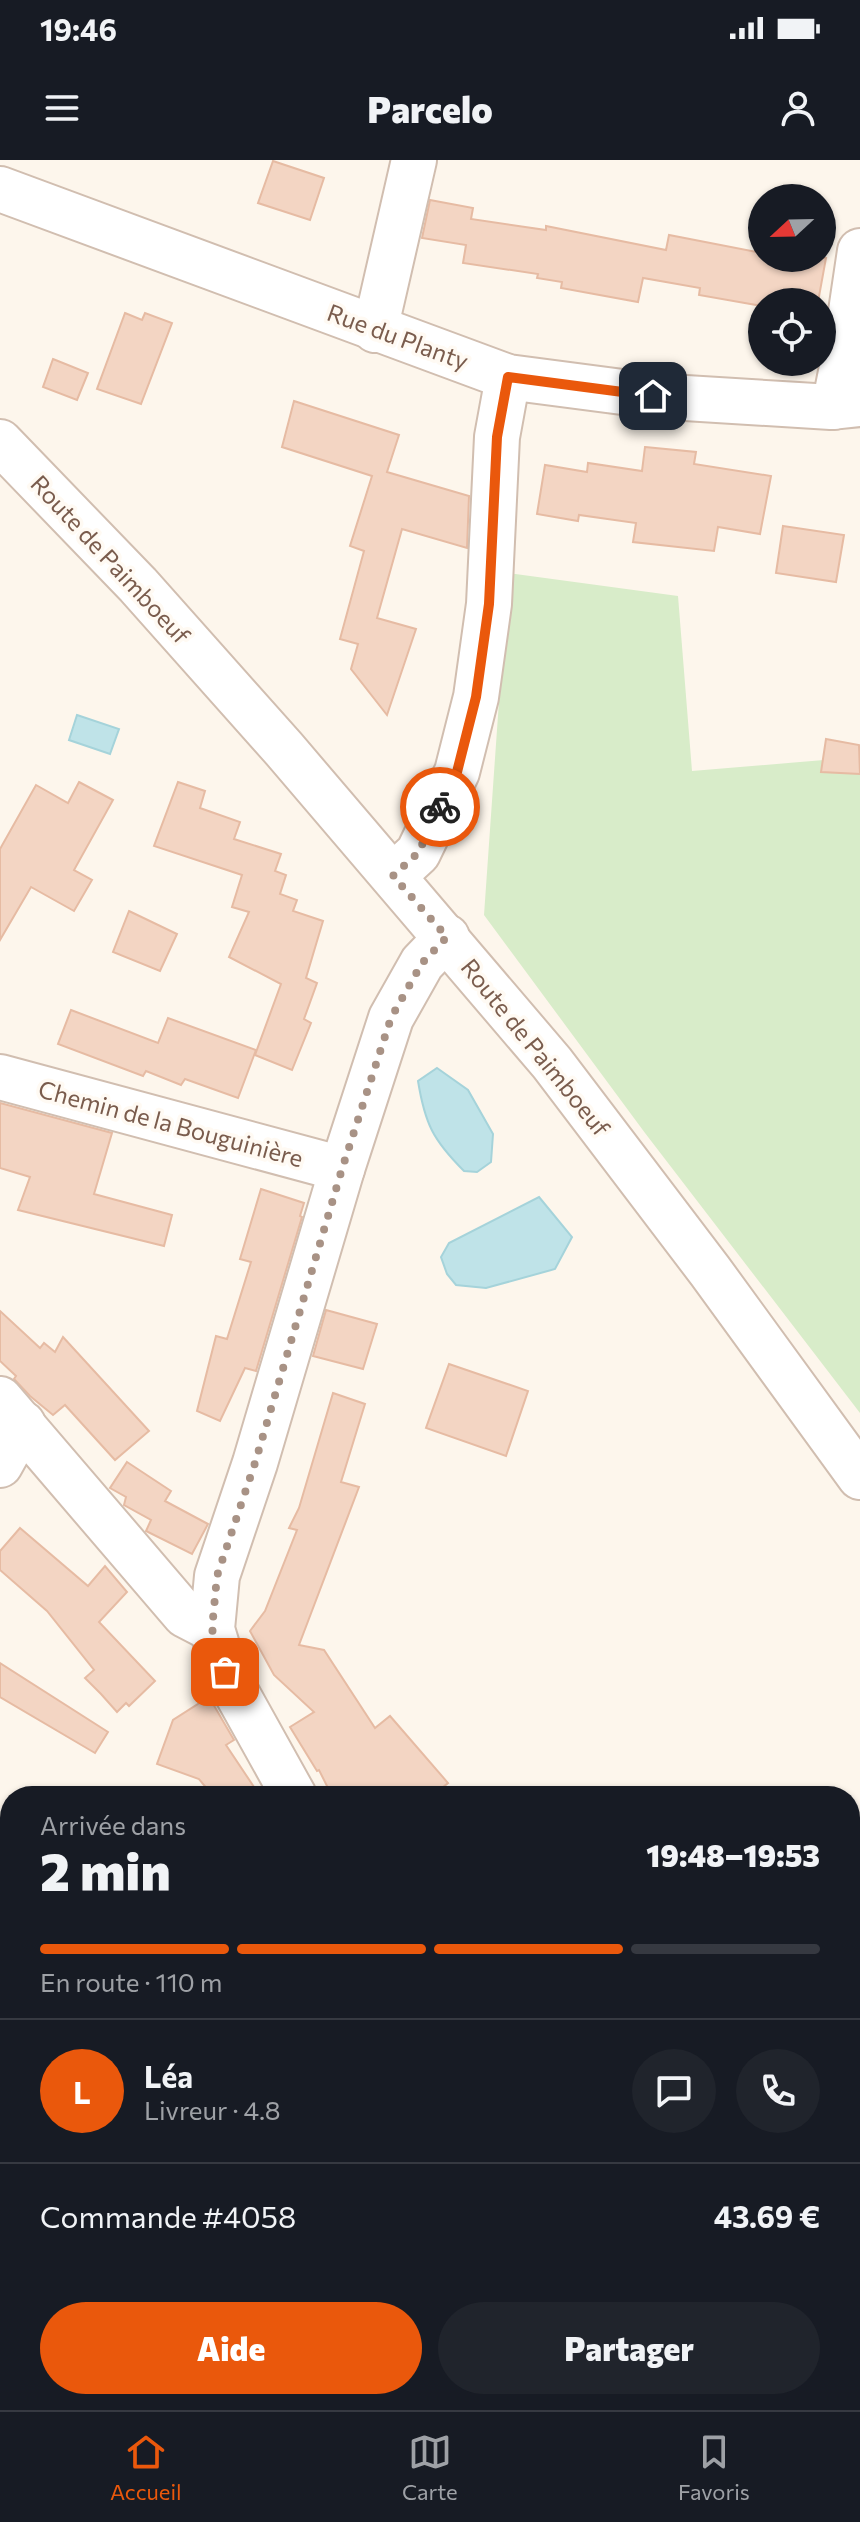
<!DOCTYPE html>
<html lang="fr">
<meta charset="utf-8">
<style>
:root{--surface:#171b24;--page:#20242c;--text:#f1f3f6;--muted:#9ea1a6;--line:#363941;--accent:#ea580c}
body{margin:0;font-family:Commissioner,sans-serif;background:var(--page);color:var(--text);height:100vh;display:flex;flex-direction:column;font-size:30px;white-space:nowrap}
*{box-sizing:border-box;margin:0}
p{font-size:26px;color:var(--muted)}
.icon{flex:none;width:44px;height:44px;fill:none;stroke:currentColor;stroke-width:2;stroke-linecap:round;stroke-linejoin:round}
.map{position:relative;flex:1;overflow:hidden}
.drawer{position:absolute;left:0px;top:1626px;width:860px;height:624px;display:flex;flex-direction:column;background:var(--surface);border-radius:32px 32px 0 0;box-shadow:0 2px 6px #0004}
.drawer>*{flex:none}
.needle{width:52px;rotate:248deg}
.buttons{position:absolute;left:748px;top:24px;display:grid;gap:16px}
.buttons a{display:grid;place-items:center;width:88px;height:88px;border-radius:50%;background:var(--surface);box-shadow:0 2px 6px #0004;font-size:40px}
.pin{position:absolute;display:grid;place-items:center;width:68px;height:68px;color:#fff;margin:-34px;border-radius:16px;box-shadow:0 4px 12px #0006}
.courier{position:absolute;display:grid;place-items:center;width:80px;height:80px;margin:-40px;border:6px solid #ea580c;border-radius:50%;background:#fff;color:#222;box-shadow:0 2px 10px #0007}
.overview em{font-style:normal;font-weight:800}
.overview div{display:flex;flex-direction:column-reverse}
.overview{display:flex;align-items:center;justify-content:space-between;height:136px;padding:0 40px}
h1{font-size:52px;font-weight:800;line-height:60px}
.bar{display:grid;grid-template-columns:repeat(4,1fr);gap:12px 8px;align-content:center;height:96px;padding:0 40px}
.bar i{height:10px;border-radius:6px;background:var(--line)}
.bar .active{background:var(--accent)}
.bar p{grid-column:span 4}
.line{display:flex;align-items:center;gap:20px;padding:0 40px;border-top:2px solid var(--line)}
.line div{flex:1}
.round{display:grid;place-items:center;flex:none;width:84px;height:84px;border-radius:42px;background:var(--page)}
.primary-button{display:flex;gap:16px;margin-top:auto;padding:16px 40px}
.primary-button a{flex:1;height:92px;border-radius:48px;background:var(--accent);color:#fff;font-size:32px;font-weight:800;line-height:92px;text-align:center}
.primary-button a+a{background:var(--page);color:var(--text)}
.status{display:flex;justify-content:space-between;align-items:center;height:56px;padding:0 40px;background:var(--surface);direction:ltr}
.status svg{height:22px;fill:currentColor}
header{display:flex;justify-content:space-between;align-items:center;height:104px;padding:0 40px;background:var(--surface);font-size:36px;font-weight:800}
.tab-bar{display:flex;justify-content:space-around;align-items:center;height:112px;border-top:2px solid var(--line);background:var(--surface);font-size:22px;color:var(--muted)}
.tab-bar a{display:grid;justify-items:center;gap:4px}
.tab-bar .active{color:var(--accent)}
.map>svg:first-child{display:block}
.green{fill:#d8ecc9}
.water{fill:#bfe3e8;stroke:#a5d3da;stroke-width:2}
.building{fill:#f3d5c3;stroke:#e6bba3;stroke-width:2}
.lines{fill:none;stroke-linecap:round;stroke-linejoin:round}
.minor-casing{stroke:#d1beb0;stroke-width:48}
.minor{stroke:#fff;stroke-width:44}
.done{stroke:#a89285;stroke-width:8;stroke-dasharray:0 14.4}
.route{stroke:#ea580c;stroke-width:10}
.labels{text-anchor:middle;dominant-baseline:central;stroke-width:7;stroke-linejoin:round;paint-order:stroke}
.street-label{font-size:24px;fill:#7a5c4d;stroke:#fffaf3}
</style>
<div class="status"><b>19:46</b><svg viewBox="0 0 49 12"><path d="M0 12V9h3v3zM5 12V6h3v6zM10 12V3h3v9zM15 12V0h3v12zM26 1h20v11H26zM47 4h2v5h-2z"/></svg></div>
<header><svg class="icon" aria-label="menu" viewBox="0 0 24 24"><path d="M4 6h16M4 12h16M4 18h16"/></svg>Parcelo<svg class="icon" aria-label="person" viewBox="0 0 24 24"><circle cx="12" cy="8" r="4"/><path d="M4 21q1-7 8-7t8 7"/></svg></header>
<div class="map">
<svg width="860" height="2250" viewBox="0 0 860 2250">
<rect width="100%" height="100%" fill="#fdf6ec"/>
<path class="green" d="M508,413L678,436L692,611L860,597V1253L645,973L484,755Z"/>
<g class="water">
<path d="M77,555L119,569L110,594L69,580Z"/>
<path d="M437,908L468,930L493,974L491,1002L477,1012L464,1011C433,980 425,964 418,921Z"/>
<path d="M539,1037L572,1077L555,1109L486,1128L456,1125L447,1114L441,1097L449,1083Z"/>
</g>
<g class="building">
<path d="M273,1L324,18L310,60L258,43Z"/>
<path d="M430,40L473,48L471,59L546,70V66L666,90L669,75L762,93V98H826L818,142H762V146L699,135L700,128L643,118L638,142L561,128L562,122L537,118L538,114L463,103L466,85L422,78Z"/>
<path d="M125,153L142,160L145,153L172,163L141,244L97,229Z"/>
<path d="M53,199L88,213L77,240L43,227Z"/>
<path d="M294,241L399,275L387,312L469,336L467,388L402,369L377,458L416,469L387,555L351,509L358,484L340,479L364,391L350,386L372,316L282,287Z"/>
<path d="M645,287L696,292L694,304L771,316L760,374L718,367L714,391L633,382L636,363L579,355L578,361L537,354L545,305L587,312L588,303L642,311Z"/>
<path d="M783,366L844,375L836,422L776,413Z"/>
<path d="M826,579L859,585L860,614L821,612Z"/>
<path d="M79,622L113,640L74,710L92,720L74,751L31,727L0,780V689L36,625L68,643Z"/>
<path d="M178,622L205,631L200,648L240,662L234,679L281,694L275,711L286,715L280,734L297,740L293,751L323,761L306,818L317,823L304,859L311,863L292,910L255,895L281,824L229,797L249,752L232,747L242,715L154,686Z"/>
<path d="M129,751L177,774L160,811L113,792Z"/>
<path d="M71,850L158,883L168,858L256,890L238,938L185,919L181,925L146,911L143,916L58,884Z"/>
<path d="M0,943L112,973L94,1034L172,1055L164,1086L18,1050L30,1017L0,1008Z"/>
<path d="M261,1029L304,1043L300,1056L302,1057L256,1211L245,1208L220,1261L197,1251L216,1176L227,1179L251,1102L240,1099Z"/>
<path d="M326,1150L377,1164L363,1209L313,1196Z"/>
<path d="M0,1151L40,1188L44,1183L55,1192L63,1177L149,1271L115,1300L65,1245L53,1255L30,1236L14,1219L16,1216L0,1201Z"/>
<path d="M449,1204L528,1231L506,1296L426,1268Z"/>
<path d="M333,1233L365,1244L341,1322L359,1327L299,1485L324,1490L375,1568L390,1556L448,1623L432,1636H332L319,1610L317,1611L290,1567L314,1552L274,1515L250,1471L265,1451L297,1370L289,1368L299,1348Z"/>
<path d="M127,1302L171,1331L165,1341L208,1364L192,1394L146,1371L151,1360L124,1345L126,1337L110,1328Z"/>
<path d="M20,1368L88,1426L105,1406L127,1432L99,1462L155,1521L129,1546L126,1543L117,1552L101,1534L85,1518L94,1510L47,1451L0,1410V1391Z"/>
<path d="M0,1503L108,1572L95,1593L0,1537Z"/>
<path d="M209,1537L234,1580L226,1585L260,1636H213L199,1619L157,1604L173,1560Z"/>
</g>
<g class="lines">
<defs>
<g id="minor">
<path d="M0,29L508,217L653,236L831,247L860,244"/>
<path d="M375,170L414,0"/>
<path d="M834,247L845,192L860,91"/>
<path d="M0,282L138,425L284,589L552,903L710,1111L860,1317"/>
<path d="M393,716L418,693L457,612L476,537L489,444L497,277L508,217"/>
<path d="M0,917L342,1009"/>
<path d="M0,1239L185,1455L212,1469"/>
<path d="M0,1305L23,1264"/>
<path d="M294,1636L225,1512L212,1469L217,1416L255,1303L342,1009L391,858L422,803L447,777"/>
<path d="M850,1787L860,1776"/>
<path d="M0,1877L10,1881"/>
<path d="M850,2166L860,2169"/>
<path d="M548,2240L551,2250"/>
</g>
</defs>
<use href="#minor" class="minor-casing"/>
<use href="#minor" class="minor"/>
</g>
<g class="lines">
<path class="done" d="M225,1512L212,1469L217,1416L255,1303L342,1009L391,858L422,803L447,777L393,716L418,693L440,647"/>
<path class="route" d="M440,647L457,612L476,537L489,444L497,277L508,217L653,236"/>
</g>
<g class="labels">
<g class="street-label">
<text transform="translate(398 176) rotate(20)">Rue du Planty</text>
<text transform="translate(111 399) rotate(47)">Route de Paimboeuf</text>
<text transform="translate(536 887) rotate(51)">Route de Paimboeuf</text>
<text transform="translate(171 963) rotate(15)">Chemin de la Bouguinière</text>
</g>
</g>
</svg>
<div class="buttons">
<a><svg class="needle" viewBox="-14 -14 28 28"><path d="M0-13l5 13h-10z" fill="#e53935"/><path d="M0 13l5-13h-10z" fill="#9ea1a6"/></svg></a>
<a><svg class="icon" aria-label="locate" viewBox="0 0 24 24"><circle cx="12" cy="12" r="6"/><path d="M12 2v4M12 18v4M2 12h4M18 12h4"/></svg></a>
</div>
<div class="pin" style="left:225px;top:1512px;background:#ea580c"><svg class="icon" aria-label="bag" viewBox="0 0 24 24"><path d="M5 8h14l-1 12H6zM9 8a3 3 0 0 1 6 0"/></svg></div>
<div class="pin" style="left:653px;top:236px;background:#1f2937"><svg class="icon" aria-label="home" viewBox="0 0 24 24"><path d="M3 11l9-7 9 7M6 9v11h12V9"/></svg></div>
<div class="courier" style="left:440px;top:647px"><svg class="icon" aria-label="bike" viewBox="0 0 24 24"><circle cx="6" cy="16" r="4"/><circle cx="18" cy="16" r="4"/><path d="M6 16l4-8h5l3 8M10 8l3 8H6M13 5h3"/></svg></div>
<section class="drawer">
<div class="overview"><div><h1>2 min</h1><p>Arrivée dans</p></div><em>19:48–19:53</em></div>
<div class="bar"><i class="active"></i><i class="active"></i><i class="active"></i><i></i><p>En route · 110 m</p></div>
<div class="line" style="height:144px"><b class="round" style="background:var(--accent);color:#fff">L</b><div><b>Léa</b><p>Livreur · 4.8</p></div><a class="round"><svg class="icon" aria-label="chat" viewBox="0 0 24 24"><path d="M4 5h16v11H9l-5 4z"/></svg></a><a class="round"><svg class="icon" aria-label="phone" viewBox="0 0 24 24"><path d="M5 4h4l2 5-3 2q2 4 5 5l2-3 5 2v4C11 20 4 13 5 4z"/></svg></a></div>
<div class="line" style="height:104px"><div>Commande #4058</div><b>43.69 €</b></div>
<div class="primary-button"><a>Aide</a><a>Partager</a></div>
</section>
</div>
<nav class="tab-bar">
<a class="active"><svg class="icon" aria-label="home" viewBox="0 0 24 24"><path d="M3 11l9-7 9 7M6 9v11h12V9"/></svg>Accueil</a>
<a><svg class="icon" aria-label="map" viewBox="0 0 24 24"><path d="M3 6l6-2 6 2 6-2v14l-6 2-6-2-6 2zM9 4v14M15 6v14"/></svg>Carte</a>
<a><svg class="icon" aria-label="saved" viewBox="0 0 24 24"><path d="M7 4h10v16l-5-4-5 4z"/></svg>Favoris</a>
</nav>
